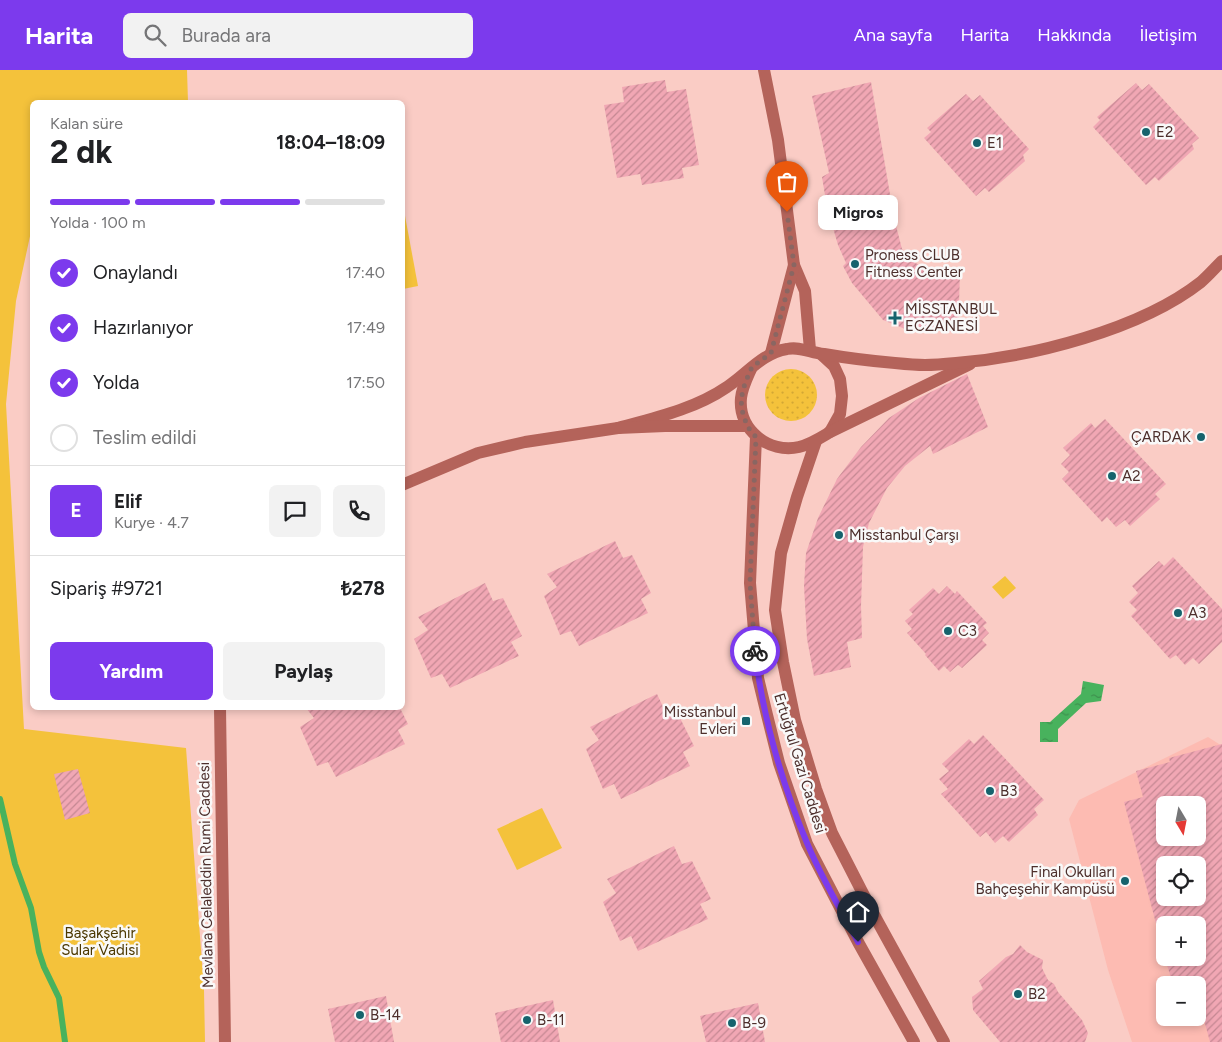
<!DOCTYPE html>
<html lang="tr">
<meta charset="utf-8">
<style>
:root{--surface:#fff;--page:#f2f2f2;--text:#202124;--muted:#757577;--line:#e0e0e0;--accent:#7c3aed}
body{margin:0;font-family:Figtree,sans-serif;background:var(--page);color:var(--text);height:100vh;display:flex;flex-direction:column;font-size:19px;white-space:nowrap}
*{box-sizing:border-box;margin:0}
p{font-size:16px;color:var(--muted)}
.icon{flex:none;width:28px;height:28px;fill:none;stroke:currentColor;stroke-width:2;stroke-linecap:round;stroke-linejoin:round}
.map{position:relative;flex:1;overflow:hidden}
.panel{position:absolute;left:30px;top:30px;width:375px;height:610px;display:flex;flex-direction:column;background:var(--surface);border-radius:8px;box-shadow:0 2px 8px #0003}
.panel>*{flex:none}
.needle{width:32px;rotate:170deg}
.buttons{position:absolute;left:1156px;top:726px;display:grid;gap:10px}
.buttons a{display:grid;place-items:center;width:50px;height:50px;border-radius:8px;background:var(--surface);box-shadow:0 2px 8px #0003;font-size:25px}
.pin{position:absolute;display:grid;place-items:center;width:42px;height:42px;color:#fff;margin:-51px -21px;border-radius:50% 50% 50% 0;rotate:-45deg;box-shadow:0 0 5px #0007}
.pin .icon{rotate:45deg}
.courier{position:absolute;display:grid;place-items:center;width:50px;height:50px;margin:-25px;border:4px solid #7c3aed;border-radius:50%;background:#fff;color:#222;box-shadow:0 1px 6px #0007}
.bubble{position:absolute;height:35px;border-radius:8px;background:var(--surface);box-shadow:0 2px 8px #0003;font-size:16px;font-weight:700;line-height:35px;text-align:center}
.head em{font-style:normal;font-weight:700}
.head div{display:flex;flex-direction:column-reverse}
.head{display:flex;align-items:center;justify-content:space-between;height:85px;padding:0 20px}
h1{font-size:32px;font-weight:700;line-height:38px}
.bar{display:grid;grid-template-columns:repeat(4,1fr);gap:8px 5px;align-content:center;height:60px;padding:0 20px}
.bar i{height:6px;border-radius:4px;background:var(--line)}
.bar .current{background:var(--accent)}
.bar p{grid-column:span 4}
.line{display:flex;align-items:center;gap:12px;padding:0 20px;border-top:1px solid var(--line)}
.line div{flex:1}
.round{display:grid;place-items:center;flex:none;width:52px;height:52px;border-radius:8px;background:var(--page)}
ol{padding:0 20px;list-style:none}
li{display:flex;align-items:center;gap:15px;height:55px}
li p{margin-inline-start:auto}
li .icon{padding:5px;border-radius:50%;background:var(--accent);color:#fff;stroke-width:4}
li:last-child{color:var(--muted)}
li i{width:28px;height:28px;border:2px solid var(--line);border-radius:50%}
.action{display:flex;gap:10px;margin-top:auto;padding:10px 20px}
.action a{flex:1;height:58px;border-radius:8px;background:var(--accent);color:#fff;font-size:20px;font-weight:700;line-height:58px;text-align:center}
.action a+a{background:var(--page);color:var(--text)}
header{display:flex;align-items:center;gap:30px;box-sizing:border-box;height:70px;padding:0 25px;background:var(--accent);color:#fff}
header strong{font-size:24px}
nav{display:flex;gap:28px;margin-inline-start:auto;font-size:18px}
.search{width:350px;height:45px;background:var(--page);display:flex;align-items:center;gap:12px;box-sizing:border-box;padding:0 18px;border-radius:8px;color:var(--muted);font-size:19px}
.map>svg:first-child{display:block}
.built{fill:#fdbbb2;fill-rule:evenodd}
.grass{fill:url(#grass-dots)}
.green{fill:#f4c23b}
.water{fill:url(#water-ripples)}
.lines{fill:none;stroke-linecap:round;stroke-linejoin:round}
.stream{stroke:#48b25d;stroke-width:6}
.building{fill:url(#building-hatch);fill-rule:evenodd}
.secondary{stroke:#b4635a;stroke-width:12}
.done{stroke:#8a6662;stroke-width:5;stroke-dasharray:0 9}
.route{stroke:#7c3aed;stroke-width:6}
.poi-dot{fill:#16636d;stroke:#f9f9f9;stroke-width:2}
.labels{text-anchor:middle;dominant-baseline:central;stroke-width:5;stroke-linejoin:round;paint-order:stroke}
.poi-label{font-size:15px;fill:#4d2f2c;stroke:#f9f9f9;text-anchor:start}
.street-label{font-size:15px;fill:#4d2f2c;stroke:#f9f9f9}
.park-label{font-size:15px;fill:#4c3800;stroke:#f9f9f9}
</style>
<header>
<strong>Harita</strong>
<div class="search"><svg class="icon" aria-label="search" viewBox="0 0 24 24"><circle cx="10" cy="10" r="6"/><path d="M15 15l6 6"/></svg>Burada ara</div>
<nav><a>Ana sayfa</a><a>Harita</a><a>Hakkında</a><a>İletişim</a></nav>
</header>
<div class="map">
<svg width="1222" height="972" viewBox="0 0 1222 972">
<defs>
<pattern id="grass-dots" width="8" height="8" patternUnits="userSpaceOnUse" patternTransform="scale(1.25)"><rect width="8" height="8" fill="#f4c23b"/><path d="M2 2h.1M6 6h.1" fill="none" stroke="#d3a734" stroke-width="1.8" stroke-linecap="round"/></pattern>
<pattern id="water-ripples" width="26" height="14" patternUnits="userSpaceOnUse" patternTransform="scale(1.25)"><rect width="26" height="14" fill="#48b25d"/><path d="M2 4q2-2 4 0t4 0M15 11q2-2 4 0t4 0" fill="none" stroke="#3e914d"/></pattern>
<pattern id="building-hatch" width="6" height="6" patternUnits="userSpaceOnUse" patternTransform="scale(1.25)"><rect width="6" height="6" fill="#f1a7b4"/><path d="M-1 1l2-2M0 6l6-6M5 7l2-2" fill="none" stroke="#c58893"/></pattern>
</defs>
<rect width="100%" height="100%" fill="#faccc5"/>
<path class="built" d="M1208,667L1222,676V972H1132L1108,900L1069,749L1079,730ZM1165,735H1198V768H1165ZM1165,795H1198V828H1165ZM1165,855H1198V888H1165ZM1165,915H1198V948H1165Z"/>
<circle class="grass" cx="791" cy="325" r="26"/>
<g class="green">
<path d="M0,0H187L188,32H32V157L16,231L6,334L24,659L186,678L204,920L205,972H0Z"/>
<path d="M403,135L418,216L403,219H402Z"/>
<path d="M1005,506L1016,518L1003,529L992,517Z"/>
<path d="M542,738L562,778L517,800L497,759Z"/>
</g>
<path class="water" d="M1083,611L1104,615L1101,631L1086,633L1058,659V672H1040V652H1050L1081,624Z"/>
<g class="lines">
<path class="stream" d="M0,729L15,794L31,838L39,882L44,897L59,928L65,972"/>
</g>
<g class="building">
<path d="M665,10L667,22L686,19L699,95L682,98L684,108L642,115L640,104L617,108L604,35L624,32L622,17Z"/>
<path d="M871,12L894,148L902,179L915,193L932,199L960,203L958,263L915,256L910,261L883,250L852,213L843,196L846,193L838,175L827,137L822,107L829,103L812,26Z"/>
<path d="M1136,13L1142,20L1149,14L1199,68L1192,74L1194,79L1159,111L1155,107L1146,115L1093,57L1100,50L1097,47Z"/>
<path d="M966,24L973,31L980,25L1029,79L1023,85L1025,91L1001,112L989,122L985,118L976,126L924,68L931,62L927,58Z"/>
<path d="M967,304L988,357L933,384L930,376L905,396L887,418L869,453L863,477L861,536L862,568L847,572L851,597L814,606L807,569L804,516L806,483L818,448L837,409L861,377L889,348L919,328Z"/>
<path d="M1105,349L1166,414L1155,424L1160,429L1130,456L1125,450L1116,457L1107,447L1102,452L1062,409L1069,402L1061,394L1070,385L1063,378L1091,353L1095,358Z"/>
<path d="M615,471L623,488L632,485L651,523L641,529L648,543L579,576L571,561L560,565L544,526L557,517L547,504Z"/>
<path d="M1173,487L1222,539V572L1199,594L1193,588L1185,595L1176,585L1170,589L1131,546L1137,540L1129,532L1138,523L1132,516L1159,491L1164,496Z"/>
<path d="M485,513L493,531L503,528L522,566L511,572L519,586L450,618L442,604L431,608L414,569L428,560L418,547Z"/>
<path d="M947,516L955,524L957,521L987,553L983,556L989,563L982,570L987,575L962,598L958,595L950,602L944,596L939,601L925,585L926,584L907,563L912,559L905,551L913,544L909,540L933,518L939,524Z"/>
<path d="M657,624L665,641L675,638L694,676L683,682L690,696L621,729L614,714L603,719L586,679L599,670L590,657Z"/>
<path d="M306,638H400L408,654L398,660L405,674L336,707L328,692L317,696L300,657L314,648Z"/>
<path d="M983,665L1044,730L1034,739L1038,745L1009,772L1003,766L995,773L986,762L980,767L941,724L948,719L939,709L949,701L942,694L969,669L974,674Z"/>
<path d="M1222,674V972H1210L1204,950L1198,952V915H1173L1165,888H1198V855H1165V864L1159,865L1124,732L1143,727L1136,701L1170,692L1169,688ZM1165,735H1198V768H1165ZM1165,795H1198V828H1165Z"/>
<path d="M78,699L90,743L65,750L54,704Z"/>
<path d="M674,776L682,794L692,791L711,829L700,834L708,849L638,881L631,866L620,871L603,832L616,823L607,809Z"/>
<path d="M1020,875L1027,882L1043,890L1042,898L1048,910L1054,914L1058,922L1082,950L1088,963L1085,972H1000L973,940L972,927L983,919L979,911L1006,887L1013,884Z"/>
<path d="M386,926L394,972H335L328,939Z"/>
<path d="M553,930L560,972H501L495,943Z"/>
<path d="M758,933L765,972H706L700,946Z"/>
</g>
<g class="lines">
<g class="secondary">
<path d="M764,0L778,70L794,195L805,221L810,280"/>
<path d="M771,283L794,195"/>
<path d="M821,284L834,296L840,309L842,326L840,344L830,362"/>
<path d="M751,299C747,308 742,318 741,328C738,360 769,384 799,377C811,374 820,368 830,362L970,294"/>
<path d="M618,358C655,348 695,339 727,317C747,304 762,283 787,279C800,276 811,283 824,284C847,288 871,291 895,293C905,294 915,295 925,295C935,295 946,294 956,293C1031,287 1140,260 1201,212C1208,206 1215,198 1222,191"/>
<path d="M756,367L750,513L758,608L767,645L779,693L807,774L858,872L914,972"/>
<path d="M816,371L797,427L781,483L775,540L783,592L795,650L816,719L832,763L873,843L944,972"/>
<path d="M402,415L478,383L525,372L618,358L665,356H747"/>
<path d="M220,638L225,972"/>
</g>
</g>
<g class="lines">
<path class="done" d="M755,581L750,513L756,367L747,356L742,340L741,329L745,313L752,297L771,283L794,195L787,142"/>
<path class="route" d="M755,581C762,644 782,714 807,773C821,807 841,840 858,872"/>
</g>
<g class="poi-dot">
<circle cx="1146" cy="62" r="5"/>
<circle cx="977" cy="73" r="5"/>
<circle cx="855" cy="194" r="5"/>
<path d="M892.5 240.5h5v5h5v5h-5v5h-5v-5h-5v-5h5z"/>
<circle cx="1201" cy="367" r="5"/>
<circle cx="1112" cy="406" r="5"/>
<circle cx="839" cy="465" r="5"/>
<circle cx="1178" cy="543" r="5"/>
<circle cx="948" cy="561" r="5"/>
<rect x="741" y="646" width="10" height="10" rx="2.5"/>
<circle cx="990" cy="721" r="5"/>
<circle cx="1125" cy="811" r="5"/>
<circle cx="1018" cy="924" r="5"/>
<circle cx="360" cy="945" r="5"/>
<circle cx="527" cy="950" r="5"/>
<circle cx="732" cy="953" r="5"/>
</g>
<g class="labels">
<g class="poi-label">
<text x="1156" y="62">E2</text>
<text x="987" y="73">E1</text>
<text x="865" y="185">Proness CLUB<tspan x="865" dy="17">Fitness Center</tspan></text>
<text x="905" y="239">MİSSTANBUL<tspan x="905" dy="17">ECZANESİ</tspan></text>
<text x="1191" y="367" text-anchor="end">ÇARDAK</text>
<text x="1122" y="406">A2</text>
<text x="849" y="465">Misstanbul Çarşı</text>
<text x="1188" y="543">A3</text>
<text x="958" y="561">C3</text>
<text x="736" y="642" text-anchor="end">Misstanbul<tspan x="736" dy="17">Evleri</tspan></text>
<text x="1000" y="721">B3</text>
<text x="1115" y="802" text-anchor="end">Final Okulları<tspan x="1115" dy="17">Bahçeşehir Kampüsü</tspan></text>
<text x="1028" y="924">B2</text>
<text x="370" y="945">B-14</text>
<text x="537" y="950">B-11</text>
<text x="742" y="953">B-9</text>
</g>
<g class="street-label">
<text transform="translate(800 693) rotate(73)">Ertuğrul Gazi Caddesi</text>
<text transform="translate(206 805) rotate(-91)">Mevlana Celaleddin Rumi Caddesi</text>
</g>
<g class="park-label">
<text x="100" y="863">Başakşehir<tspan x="100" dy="17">Sular Vadisi</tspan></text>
</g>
</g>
</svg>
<div class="buttons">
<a><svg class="needle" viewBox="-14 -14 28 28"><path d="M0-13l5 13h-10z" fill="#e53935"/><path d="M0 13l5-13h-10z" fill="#757577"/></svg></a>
<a><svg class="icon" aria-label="locate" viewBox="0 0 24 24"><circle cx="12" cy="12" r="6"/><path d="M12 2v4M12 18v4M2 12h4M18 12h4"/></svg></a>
<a>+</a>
<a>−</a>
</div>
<div class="pin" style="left:787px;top:142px;background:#ea580c"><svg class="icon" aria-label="bag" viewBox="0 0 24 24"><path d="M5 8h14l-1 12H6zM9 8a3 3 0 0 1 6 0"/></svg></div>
<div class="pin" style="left:858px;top:872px;background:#1f2937"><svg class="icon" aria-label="home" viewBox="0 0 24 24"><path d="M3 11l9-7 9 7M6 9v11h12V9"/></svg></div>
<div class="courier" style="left:755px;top:581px"><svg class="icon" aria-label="bike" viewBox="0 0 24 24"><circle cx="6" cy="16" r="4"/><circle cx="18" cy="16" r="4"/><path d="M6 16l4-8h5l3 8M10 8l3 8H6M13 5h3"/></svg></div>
<div class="bubble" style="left:818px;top:125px;width:80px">Migros</div>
<section class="panel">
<div class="head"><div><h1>2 dk</h1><p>Kalan süre</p></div><em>18:04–18:09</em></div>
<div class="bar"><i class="current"></i><i class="current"></i><i class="current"></i><i></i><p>Yolda · 100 m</p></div>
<ol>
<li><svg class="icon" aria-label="check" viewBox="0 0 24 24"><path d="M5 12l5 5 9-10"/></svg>Onaylandı<p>17:40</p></li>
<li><svg class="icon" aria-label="check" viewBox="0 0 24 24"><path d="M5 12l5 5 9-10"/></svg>Hazırlanıyor<p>17:49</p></li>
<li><svg class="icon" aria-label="check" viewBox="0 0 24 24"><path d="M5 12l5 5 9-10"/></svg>Yolda<p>17:50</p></li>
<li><i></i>Teslim edildi</li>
</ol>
<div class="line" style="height:90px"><b class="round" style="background:var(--accent);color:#fff">E</b><div><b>Elif</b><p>Kurye · 4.7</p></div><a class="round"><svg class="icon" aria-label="chat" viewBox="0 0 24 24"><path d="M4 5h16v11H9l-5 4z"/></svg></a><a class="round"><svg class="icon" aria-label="phone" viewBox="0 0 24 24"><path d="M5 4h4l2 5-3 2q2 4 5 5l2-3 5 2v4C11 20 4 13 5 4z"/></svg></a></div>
<div class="line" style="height:65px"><div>Sipariş #9721</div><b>₺278</b></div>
<div class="action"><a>Yardım</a><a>Paylaş</a></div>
</section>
</div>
